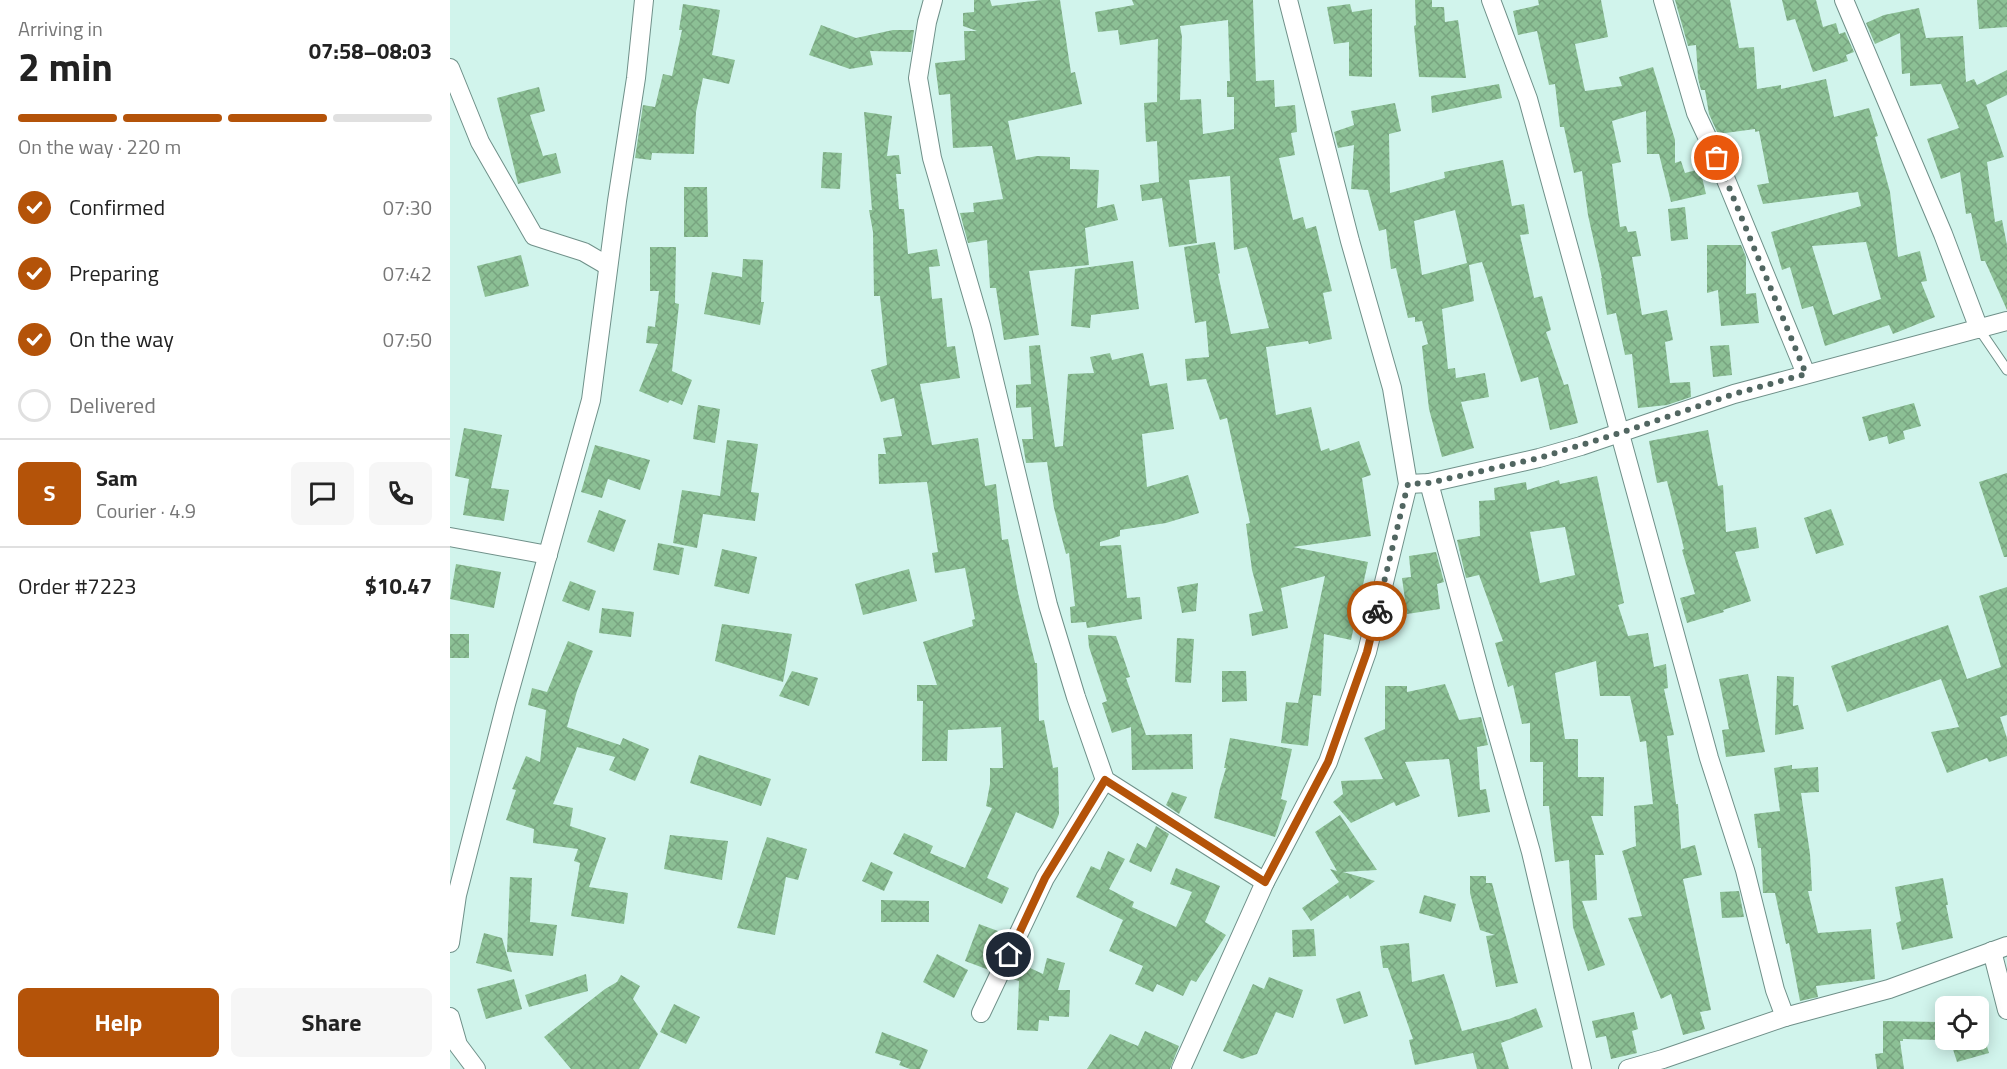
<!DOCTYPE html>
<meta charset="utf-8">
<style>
:root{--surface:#fff;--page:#f6f6f6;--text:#222;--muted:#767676;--line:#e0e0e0;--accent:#b45309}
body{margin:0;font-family:"Titillium Web",sans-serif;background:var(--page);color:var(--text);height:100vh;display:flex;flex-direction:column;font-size:22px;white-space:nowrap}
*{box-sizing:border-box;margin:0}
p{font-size:20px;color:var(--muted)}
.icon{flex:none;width:33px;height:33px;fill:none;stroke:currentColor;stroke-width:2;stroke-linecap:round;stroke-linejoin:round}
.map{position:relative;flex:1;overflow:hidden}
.sheet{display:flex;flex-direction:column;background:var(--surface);width:450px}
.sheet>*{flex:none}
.fabs{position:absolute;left:1485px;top:996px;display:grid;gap:12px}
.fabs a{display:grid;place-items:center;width:54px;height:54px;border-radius:9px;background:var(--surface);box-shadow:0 3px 15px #0003;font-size:30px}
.pin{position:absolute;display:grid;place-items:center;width:51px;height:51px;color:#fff;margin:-26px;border:3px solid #fff;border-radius:50%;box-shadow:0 2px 6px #0007}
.courier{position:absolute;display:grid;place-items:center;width:60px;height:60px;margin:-30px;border:4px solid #b45309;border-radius:50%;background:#fff;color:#222;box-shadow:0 2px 8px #0007}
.summary em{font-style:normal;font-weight:700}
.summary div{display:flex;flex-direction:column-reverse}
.summary{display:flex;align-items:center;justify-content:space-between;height:102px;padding:0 18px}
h1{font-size:39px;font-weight:700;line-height:45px}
.bar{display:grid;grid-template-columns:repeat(4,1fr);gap:9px 6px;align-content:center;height:72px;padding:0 18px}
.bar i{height:8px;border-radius:4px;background:var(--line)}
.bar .current{background:var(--accent)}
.bar p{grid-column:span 4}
.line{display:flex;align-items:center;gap:15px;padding:0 18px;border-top:2px solid var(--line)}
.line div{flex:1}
.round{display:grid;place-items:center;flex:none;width:63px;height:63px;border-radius:9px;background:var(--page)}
ol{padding:0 18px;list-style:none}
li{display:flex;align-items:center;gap:18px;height:66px}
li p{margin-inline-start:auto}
li .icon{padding:6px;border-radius:50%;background:var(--accent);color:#fff;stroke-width:4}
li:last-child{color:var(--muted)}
li i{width:33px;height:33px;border:3px solid var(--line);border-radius:50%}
.primary-button{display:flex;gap:12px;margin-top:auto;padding:12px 18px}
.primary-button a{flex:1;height:69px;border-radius:9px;background:var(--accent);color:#fff;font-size:24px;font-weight:700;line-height:69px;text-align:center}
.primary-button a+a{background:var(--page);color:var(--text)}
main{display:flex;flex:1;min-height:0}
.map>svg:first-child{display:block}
.building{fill:url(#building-cross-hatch);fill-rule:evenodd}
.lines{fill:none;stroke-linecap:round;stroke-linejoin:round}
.service-casing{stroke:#6f9089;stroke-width:11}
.minor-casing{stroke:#6f9089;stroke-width:20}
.service{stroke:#fff;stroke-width:9}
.minor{stroke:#fff;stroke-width:18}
.done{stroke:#516661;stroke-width:6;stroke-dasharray:0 10.8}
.route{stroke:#b45309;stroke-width:8}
</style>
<main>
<section class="sheet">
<div class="summary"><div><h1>2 min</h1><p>Arriving in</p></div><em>07:58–08:03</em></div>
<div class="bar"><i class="current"></i><i class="current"></i><i class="current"></i><i></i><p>On the way · 220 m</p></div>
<ol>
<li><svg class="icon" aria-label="check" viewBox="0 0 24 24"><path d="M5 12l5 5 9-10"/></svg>Confirmed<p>07:30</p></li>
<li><svg class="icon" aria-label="check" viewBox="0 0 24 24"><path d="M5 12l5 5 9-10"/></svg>Preparing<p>07:42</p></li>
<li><svg class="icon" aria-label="check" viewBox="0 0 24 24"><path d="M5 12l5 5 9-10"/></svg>On the way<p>07:50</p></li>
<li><i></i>Delivered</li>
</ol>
<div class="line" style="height:108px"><b class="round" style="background:var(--accent);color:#fff">S</b><div><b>Sam</b><p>Courier · 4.9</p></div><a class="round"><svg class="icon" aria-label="chat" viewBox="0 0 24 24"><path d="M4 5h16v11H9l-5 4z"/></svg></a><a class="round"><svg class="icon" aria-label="phone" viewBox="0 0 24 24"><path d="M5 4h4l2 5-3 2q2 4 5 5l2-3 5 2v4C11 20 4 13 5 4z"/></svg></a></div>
<div class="line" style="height:78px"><div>Order #7223</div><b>$10.47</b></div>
<div class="primary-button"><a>Help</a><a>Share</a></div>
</section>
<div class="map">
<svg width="1557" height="1069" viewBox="0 0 1557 1069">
<defs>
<pattern id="building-cross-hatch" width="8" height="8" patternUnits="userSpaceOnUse" patternTransform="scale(1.5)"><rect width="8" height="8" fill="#8cc095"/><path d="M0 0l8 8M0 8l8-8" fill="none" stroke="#78a480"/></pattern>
</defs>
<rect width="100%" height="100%" fill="#d1f4ec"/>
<g class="building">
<path d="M524,0H540L542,6L592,0H610L621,73L625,72L632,104L558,121L566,160L587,156L620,157V169L649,170L647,208L664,204L668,220L635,228L639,265L579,271L589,335L554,340L546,288H540L537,240L518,243L510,213L524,212L523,203L553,199L542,146L503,148L500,94L489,95L485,63L515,60L514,31H527L513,26V13L524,12Z"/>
<path d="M682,0H803L806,81L824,80L825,107L845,105L847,132L841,133L845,155L829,158L843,220L853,217L856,229L866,226L882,291L873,293L882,339L859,344L858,341L816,347L826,415L861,407L871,451L879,448L880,451L909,441L921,475L912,478L921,536L843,547L918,562L901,640L874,634L871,696L863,695L858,746L831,743L836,702L848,703L875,576L831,588L838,628L802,636L799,614L813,611L802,570L796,524L800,523L777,418L770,420L756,379L737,381L735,359L759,357L756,321L745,323L734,247L765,242L770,273L768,274L781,334L819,328L797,247L784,250L780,176L739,180L747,243L719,247L712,198L692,201L690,185L709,182L707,141L696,142L694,103L707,102L708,39L670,45L668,30L648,32L645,12L684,5ZM778,20L780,81H777V97H784V129L753,134L751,99L730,100L732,37L730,26Z"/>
<path d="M965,0H982V7H994L995,22L1008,20L1016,78L969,77L964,26L966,25Z"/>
<path d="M1088,0H1151L1158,37L1125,44L1135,91L1172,86L1169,77L1203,67L1225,140V163L1231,161L1235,173L1250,169L1256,194L1221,202L1209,154H1197L1196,111L1162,121L1171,162L1162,164L1170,227L1176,226L1178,232L1186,231L1191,256L1182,257L1192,315L1217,310L1223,340L1215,342L1220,383L1240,382L1241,397L1217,405L1188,408L1182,354L1175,355L1166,313L1157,315L1151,278H1152L1138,215L1132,171L1124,173L1114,127H1110L1105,84L1099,85L1087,31L1068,35L1063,11L1089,5Z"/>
<path d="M1225,0H1280L1289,48L1304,47L1307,89L1331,85V89L1376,79L1384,117L1419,108L1428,136L1425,137L1440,192L1448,257L1470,251L1477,281L1471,282L1485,317L1443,334L1439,325L1375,346L1363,306L1352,309L1340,267L1332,270L1321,232L1411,206L1408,192L1313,204L1307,185L1319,183L1309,131L1305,132V129L1268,134L1259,114L1255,90H1251L1248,78L1246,45L1238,46ZM1416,242L1431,299L1383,315L1362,246Z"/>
<path d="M1332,0H1366L1373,27L1386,23L1389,34L1395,32L1404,52L1396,55L1398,61L1363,72L1345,19L1337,21Z"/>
<path d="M1527,0H1557V27L1529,29Z"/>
<path d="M233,4L270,10L262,55L285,60L279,84L253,78L246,112L244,154L202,153L201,160L185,158L193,105L205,107L213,74L222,76L232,30H229Z"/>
<path d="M900,4L902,12L922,9V77L899,76V42L884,44L877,7Z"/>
<path d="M1469,8L1476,38L1513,36L1516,82L1524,79L1527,85L1557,70V95L1536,105L1554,157L1537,162L1545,222L1552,220L1557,245V310L1535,261H1531L1521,213L1516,214L1510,172L1491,179L1477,139L1509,128L1491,84L1460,86V73L1452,74L1450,33L1425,44L1416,23L1434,15Z"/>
<path d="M371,25L406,38L443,30H464L461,52L420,51L423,65L400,69L359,55Z"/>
<path d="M1049,84L1052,98L982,113L981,96Z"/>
<path d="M89,87L95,111L80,115L93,156L106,153L111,173L68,184L47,98Z"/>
<path d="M945,103L951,131L939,134L940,193L995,178L994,172L1053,160L1062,206L1074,204L1079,234L1070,235L1084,298L1092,296L1101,330L1096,332L1114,385L1118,384L1128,423L1100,430L1088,377L1071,382L1032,262L1019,265L1024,301L992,309L998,369L1005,368L1006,378L1035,373L1039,397L1011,402L1024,448L992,457L979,409L972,346L978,344L972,321L965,322V317L958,318L946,268L941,269L936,229L929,231L918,190L901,189L904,145L888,148L884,132L904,125L901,111ZM1005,210L1017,263L972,275L964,221Z"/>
<path d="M414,112L442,116L437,156L449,155L451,174H446L449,209H454L458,254L487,249L490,266L479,267L482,299L492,298L497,347L505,346L510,378L470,384L482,445L528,438L535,486L546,484L552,540L558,539L568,593L585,663H587L589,721L594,720L603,768L608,767L609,814L603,829L566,812L537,878L559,888L552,904L443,854L454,833L483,846L480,853L515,868L542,808L536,806L540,784V768H553L551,727L498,730L497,761H472L473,701H467V685H487L473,642L523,626L522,620L525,619L515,568L485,573L482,553L488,552L477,482L429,484L428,454H436L433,438L452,436L444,398L431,402L421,370L437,365L430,296H424L423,232L419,210H422Z"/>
<path d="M373,152L392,153L390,189L371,188Z"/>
<path d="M234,187H257L258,237H234Z"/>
<path d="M1235,207L1238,239L1221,241L1218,209Z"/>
<path d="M1257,245H1291L1296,257V294L1306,293L1309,323L1271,326L1268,290L1257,293Z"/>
<path d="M200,247H226L225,303L229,304L222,371L242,380L232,405L220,400L218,403L189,391L208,344L196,343L198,326L205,327L209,291H200Z"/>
<path d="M71,255L79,286L35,297L27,266Z"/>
<path d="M293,259L313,260L311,302H314L310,325L254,314L262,272L292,277Z"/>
<path d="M683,261L689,309L641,315L640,328L621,326L625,269Z"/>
<path d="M590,345L605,447L613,446L618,374L644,373L640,357L660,353L662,360L693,353L700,386L717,383L724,429L692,434L697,487L738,475L749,513L716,523L670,530V536L650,542V546L671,545L677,598L690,597L692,619L637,628L636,622L621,623L620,607L625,606L619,553L616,554L604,508L597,462L576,463L572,439H583L581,407L566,408V385L581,384L579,346Z"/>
<path d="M1279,345L1282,375L1263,377L1260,346Z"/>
<path d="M1464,403L1471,426L1453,431L1455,439L1439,444L1437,436L1419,441L1412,417Z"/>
<path d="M248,405L270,409L265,443L243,439Z"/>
<path d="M14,428L52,435L41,488L59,490L54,521L13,515L19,479L5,476Z"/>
<path d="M1258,430L1268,486L1273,485L1276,532L1306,527L1309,548L1285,552L1301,601L1273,610L1274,612L1237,623L1230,598L1245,594L1232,550L1234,549L1217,481L1207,483L1199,441Z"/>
<path d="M277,440L308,444L301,492L309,493L305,521L253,514L247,548L223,543L232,490L270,496Z"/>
<path d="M145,445L200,460L190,490L158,479L152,498L131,492Z"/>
<path d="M1557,473V557H1554L1529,482Z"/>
<path d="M1147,476L1174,603L1168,605L1178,636L1198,633L1204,667L1216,664L1218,688L1214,689L1224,735L1217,736L1226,804H1228L1231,849L1245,845L1252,875L1233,879L1261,1010L1250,1012L1255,1029L1233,1035L1221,994L1211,999L1178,918L1192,916L1172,851L1186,846L1184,806L1203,804L1196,741L1190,742L1180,696H1150L1146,661L1105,673L1115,739H1128V777H1154L1153,816H1141L1154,855H1145L1147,900L1132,901L1155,965L1138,971L1123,927L1119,860L1105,862L1099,806H1093V762H1080V723L1072,724L1063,685L1058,687L1045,643L1053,641L1029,575L1016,578L1007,540L1030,536L1029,501L1045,500L1044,488L1076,482L1077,490L1109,480L1110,484ZM1115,527L1125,575L1090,583L1080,532Z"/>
<path d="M1381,509L1394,545L1366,554L1354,518Z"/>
<path d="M149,510L176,520L164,552L137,542Z"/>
<path d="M208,543L234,548L229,575L203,570Z"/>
<path d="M272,549L307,557L299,594L264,586Z"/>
<path d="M986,552L994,582L987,584L990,609L957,614L952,578L961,577L959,556Z"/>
<path d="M6,564L51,572L44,608L0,599Z"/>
<path d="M459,569L467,601L413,615L405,584Z"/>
<path d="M120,581L146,591L139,611L112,601Z"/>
<path d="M748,583L746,611L732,613L727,587Z"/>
<path d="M1557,587V715L1550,717L1557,738V756L1539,762L1537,758L1497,773L1481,732L1509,727L1491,679L1397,712L1381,666L1498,625L1517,679L1551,667L1529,596Z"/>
<path d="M152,608L184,612L181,637L149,633Z"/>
<path d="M272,624L342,634L333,682L265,661Z"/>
<rect x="0" y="634" width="19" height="24"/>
<path d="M638,635L666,636L680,677L676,678L696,735L742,734L743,769L682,770L681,727L662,733L652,703L657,701L639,647Z"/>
<path d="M727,638L744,639L741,683L725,682Z"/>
<path d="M118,641L143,651L127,691L117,727L170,745L173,738L199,749L185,781L159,770L165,757L127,747L103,804L123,808L120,826L156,838L139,887L178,893L174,924L121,916L130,863L124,861L128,849L83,843L84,829L56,820L66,790L62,789L76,756L90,762L96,710L78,705L82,688L97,692Z"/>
<path d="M342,671L368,678L359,706L329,696Z"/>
<path d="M772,671H796L797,701L772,702Z"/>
<path d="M1298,674L1315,752L1276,757L1272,730L1279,729L1269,679Z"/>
<path d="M1327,676L1344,677L1343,706L1348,705L1354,729L1325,735Z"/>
<path d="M995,684L1009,720L1031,717L1038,745L1027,747L1030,790L1036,789L1040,812L1008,817L999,759L955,762L970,796L946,806L944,802L901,823L883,802L893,794L891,781L933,779L914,738L935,729V686H957V692Z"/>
<path d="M780,738L842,749L831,799L837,801L825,837L764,818L770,788L776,768H774Z"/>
<path d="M249,755L321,779L311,806L240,783Z"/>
<path d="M1342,765V769L1368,767L1369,792L1351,793L1360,854L1362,891H1358L1368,933L1421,929L1425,979L1366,986L1368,997L1350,1001L1339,943L1336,944L1325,893H1313L1311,848H1308L1304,814L1330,811L1324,768Z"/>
<path d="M722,792L737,797L729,814L716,805Z"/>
<path d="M890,815L927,870L893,872L925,881L900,899L898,895L861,921L852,908L889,882L880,869L887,871L865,832Z"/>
<path d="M706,826L719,834L701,872L679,862L687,843L696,848Z"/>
<path d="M220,835L278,841L272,880L214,869Z"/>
<path d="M317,837L357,849L348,880L336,877L325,935L287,928Z"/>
<path d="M658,851L675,859L659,889L684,902L682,907L726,927L742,892L720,884L726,868L770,886L755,922L776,935L746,982L741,980L733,996L707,984L703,992L685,984L693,966L659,951L673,920L626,897L641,866L650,870Z"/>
<path d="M421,862L443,872L434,891L412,881Z"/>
<path d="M1020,876H1036V883H1042L1068,983L1046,987L1036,936L1045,935L1030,930L1020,893Z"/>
<path d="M60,877L82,878L80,922L107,925L103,956L57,952Z"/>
<path d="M1493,878L1498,905H1496L1503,938L1452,950L1446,923L1451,921L1445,887Z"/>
<path d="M1289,891L1294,917L1272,918L1270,892Z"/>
<path d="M974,895L1006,904L1001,922L969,913Z"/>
<path d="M431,900L479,901V922H431Z"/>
<path d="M529,924L556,934L539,970L515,961Z"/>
<path d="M864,929L866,956L843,957L842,930Z"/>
<path d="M34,933L52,938L62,972L26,963Z"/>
<path d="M959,943L962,982L994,974L1012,1031L1059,1019L1086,1008L1093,1027L1051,1043L1059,1069H1027L1023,1053L965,1065L959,1040L963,1039L938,968H933L930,946Z"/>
<path d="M487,954L518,970L504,998L473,982Z"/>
<path d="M597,958L615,963L608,990H620L619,1017L599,1016V1021L589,1020L588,1031L567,1030L569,981L560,978L567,962L593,974Z"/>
<path d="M136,974L138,991L79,1007L75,995Z"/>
<path d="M171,975L190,986L183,999L208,1034L189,1069H121L94,1037L155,989L167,982Z"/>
<path d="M819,977L853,990L843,1018L826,1012L807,1054L792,1059L773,1051L803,984L814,989Z"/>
<path d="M64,979L72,1009L36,1019L27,989Z"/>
<path d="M910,991L918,1016L894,1024L886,999Z"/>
<path d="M224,1004L250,1017L236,1044L210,1032Z"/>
<path d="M1184,1012L1188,1029L1182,1031L1187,1053L1161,1059L1156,1036L1146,1038L1142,1021Z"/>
<path d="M1433,1021L1489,1022V1040L1453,1039V1041H1450L1454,1069H1427L1425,1054L1433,1053Z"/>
<path d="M695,1031L729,1046L720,1069H637L660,1034L688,1046Z"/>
<path d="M432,1032L478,1050L470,1069H460L449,1065L451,1061L425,1053Z"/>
<path d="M1500,1040H1535L1539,1053L1507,1062Z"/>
</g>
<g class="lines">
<defs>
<path id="service" d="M1529,329L1557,370"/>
<g id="minor">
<path d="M483,0L477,22L468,78L482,158L531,326L598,605L626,697L655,780L815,882"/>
<path d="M1041,0L1078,99L1259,758L1295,870L1325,990L1335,1017"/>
<path d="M1213,0L1246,113L1267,158L1356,374"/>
<path d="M1394,0L1493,234L1529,329"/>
<path d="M0,68L30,142L84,236L134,252L158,266"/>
<path d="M979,483L1035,690L1081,852L1132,1069"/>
<path d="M958,484L979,483L1089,458L1131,446L1284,394L1557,321"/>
<path d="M0,537L98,555"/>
<path d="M0,943L7,895L56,704L141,400L167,201L186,78L194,0"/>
<path d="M1542,951L1557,1010"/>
<path d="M531,1013L595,878L655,780"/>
<path d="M0,1017L8,1045L26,1069"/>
<path d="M731,1069L815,882L878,762L917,652L958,484L942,388L900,241L838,0"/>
<path d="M1178,1069L1213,1059L1335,1017L1439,989L1557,946"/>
</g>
</defs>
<use href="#service" class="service-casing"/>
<use href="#minor" class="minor-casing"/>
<use href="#service" class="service"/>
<use href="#minor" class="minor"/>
</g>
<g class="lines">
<path class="done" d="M927,611L958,484L979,483L1089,458L1170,433L1284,394L1356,374L1267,158"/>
<path class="route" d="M559,955L595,878L655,780L815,882L878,762L917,652L927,611"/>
</g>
</svg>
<div class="fabs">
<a><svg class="icon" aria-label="locate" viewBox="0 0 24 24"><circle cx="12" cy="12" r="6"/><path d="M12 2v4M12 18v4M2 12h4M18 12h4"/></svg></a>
</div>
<div class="pin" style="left:1267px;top:158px;background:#ea580c"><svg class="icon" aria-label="bag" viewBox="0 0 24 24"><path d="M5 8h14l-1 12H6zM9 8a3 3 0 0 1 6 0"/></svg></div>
<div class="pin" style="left:559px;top:955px;background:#1f2937"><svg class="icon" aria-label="home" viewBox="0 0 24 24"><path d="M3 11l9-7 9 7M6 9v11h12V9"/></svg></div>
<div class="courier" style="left:927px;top:611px"><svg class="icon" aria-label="bike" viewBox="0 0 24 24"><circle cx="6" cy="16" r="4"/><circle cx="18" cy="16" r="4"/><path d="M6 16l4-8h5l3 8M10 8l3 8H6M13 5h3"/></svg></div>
</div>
</main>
